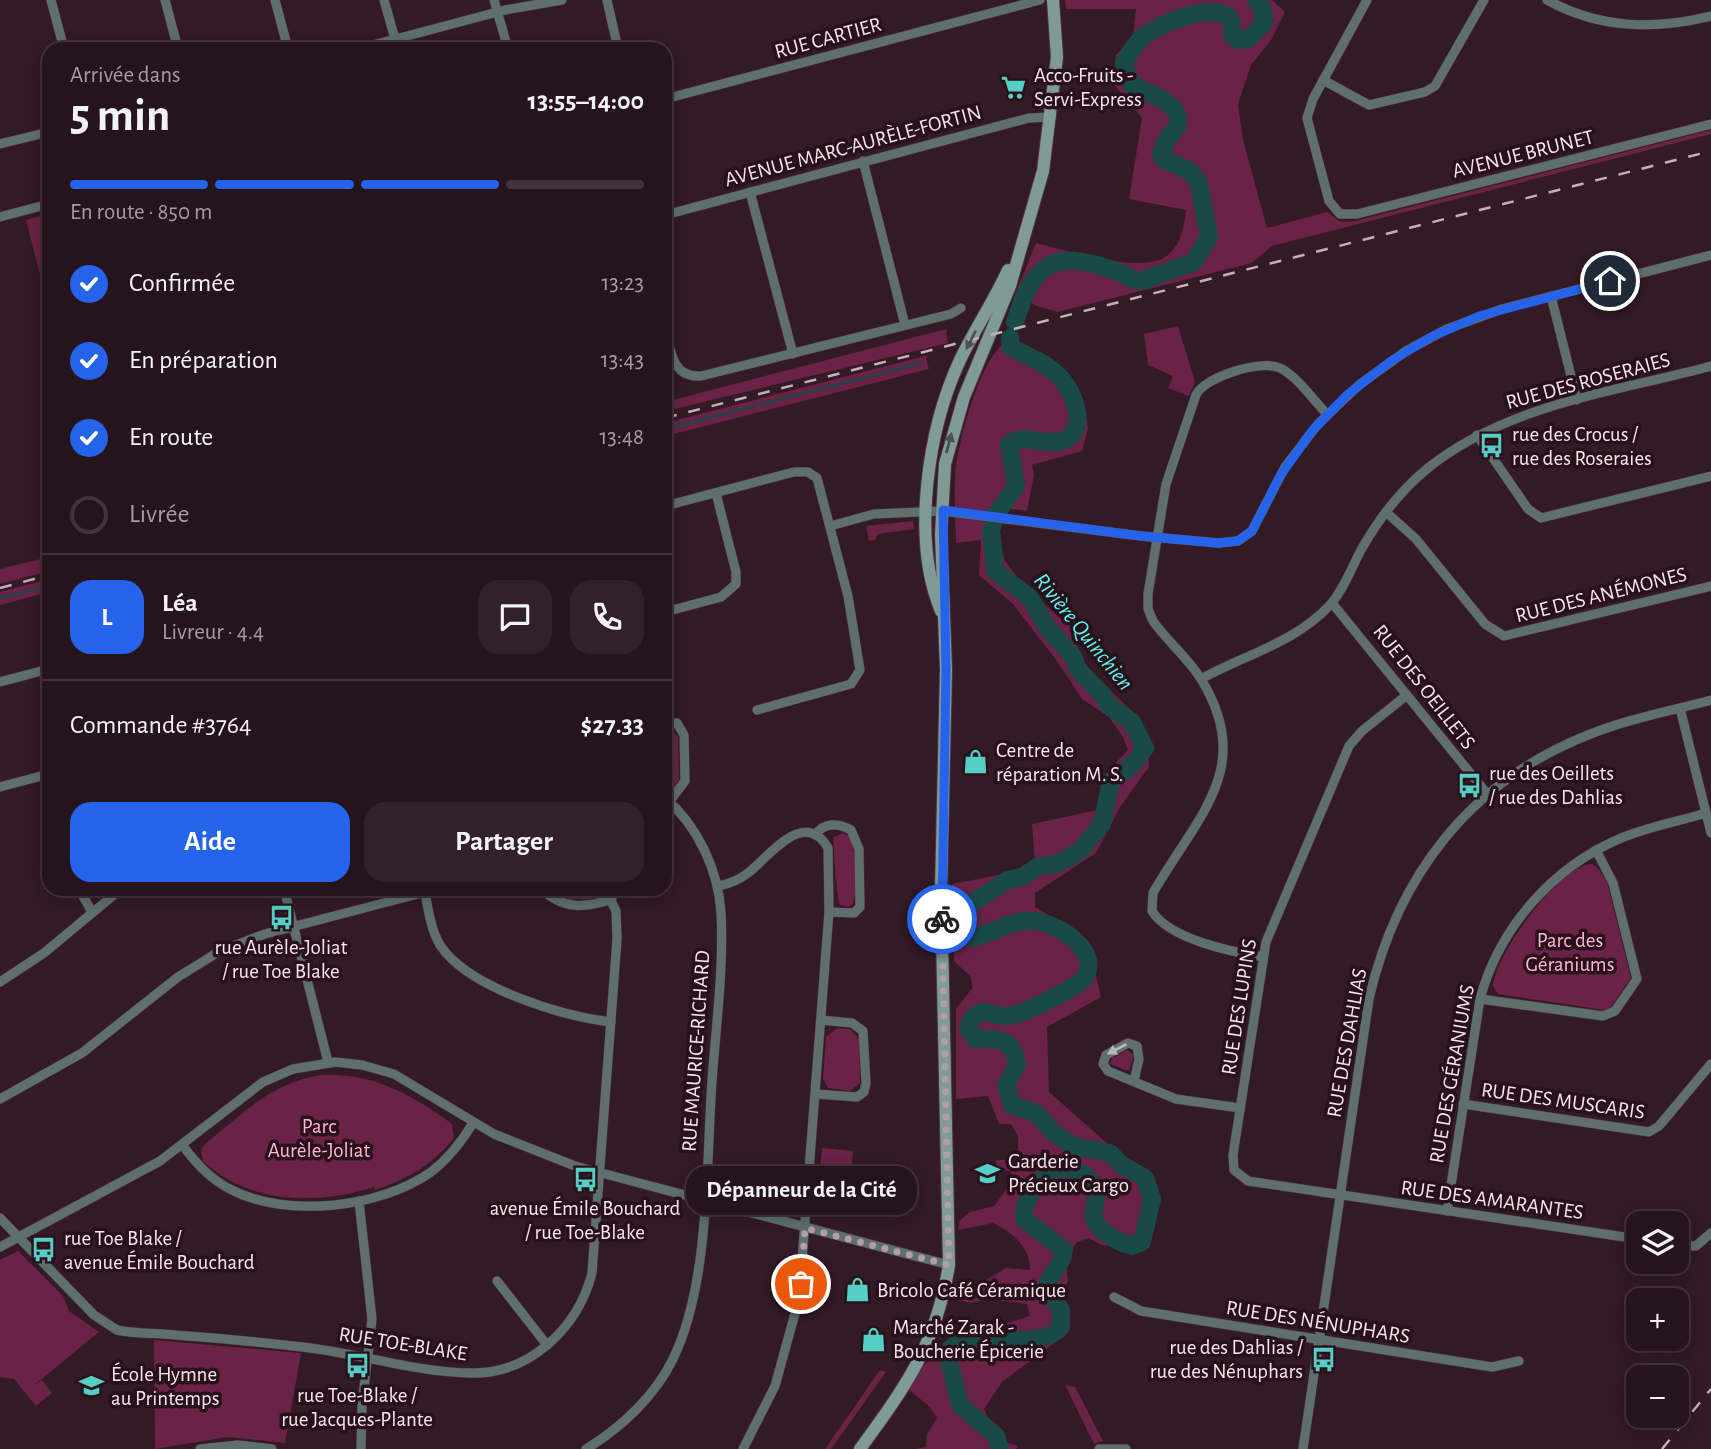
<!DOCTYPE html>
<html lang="fr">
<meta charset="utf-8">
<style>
:root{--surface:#26141c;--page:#322129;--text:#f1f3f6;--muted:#a49ea3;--line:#42333b;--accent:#2563eb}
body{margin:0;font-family:"Alegreya Sans",sans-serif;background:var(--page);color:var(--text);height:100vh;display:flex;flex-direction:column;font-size:26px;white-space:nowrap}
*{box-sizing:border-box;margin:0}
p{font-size:23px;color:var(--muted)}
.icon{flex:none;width:38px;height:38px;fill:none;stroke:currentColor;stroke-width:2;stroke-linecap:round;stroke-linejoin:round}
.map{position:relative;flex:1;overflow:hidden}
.side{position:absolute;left:42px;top:42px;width:630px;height:854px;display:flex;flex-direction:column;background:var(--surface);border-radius:21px;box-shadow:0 4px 18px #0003,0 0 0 2px var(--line)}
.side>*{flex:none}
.tools{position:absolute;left:1626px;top:1211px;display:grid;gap:14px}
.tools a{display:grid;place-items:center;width:63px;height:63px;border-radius:14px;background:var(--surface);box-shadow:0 4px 18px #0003,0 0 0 2px var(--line);font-size:35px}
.pin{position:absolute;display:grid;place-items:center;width:60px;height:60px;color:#fff;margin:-30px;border:4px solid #fff;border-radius:50%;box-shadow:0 2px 7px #0007}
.courier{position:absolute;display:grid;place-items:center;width:70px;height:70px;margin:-35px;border:5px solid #2563eb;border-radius:50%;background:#fff;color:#222;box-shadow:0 2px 9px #0007}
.bubble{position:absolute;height:49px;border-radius:21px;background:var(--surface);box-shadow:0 4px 18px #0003,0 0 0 2px var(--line);font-size:23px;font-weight:700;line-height:49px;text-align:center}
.overview em{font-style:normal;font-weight:700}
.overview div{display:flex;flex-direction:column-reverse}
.overview{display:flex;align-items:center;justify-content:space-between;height:119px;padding:0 28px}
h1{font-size:46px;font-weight:700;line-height:52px}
.bar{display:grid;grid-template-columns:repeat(4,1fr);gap:10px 7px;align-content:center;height:84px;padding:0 28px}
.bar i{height:9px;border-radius:5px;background:var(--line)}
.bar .selected{background:var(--accent)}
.bar p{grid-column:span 4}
.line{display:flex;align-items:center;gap:18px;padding:0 28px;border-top:2px solid var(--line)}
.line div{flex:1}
.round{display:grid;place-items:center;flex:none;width:74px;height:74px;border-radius:21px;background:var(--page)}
ol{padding:0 28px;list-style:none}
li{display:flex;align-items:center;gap:21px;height:77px}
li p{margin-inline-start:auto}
li .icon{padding:7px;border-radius:50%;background:var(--accent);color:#fff;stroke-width:4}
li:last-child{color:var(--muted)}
li i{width:38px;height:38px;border:4px solid var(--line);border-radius:50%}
.cta{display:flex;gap:14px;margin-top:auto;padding:14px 28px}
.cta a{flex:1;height:80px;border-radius:21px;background:var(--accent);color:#fff;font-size:28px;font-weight:700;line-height:80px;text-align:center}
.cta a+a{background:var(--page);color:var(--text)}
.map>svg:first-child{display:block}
.green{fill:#6a2246}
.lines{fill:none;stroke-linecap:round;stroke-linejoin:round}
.stream{stroke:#1a4a47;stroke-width:2.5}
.river{stroke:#1a4a47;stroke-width:18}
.minor-casing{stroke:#4e3641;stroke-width:10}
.secondary-casing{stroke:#4e3641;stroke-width:14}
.minor{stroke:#5e6f6d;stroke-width:9}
.secondary{stroke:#809a97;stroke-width:12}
.rail{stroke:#c4b0b8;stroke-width:2.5;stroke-dasharray:12 12;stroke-linecap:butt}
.oneway{fill:#504f53}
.oneway2{fill:#bab6b9}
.done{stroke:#b29ea6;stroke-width:7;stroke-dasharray:0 12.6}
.route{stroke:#2563eb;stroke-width:9}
.labels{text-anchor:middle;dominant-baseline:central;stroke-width:7;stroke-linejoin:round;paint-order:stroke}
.street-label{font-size:21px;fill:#f7e5ec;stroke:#29111c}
.poi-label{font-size:21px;fill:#f7e5ec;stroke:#29111c;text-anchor:start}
.park-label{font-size:21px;fill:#ffb3d3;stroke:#29111c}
.water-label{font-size:23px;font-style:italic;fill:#5df4ea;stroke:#29111c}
</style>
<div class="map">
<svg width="1711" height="1449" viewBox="0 0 1711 1449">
<rect width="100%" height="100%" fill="#331a25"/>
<g class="green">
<path d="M1065,0H1272L1285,12L1271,40L1251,65L1238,104L1243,140L1267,228L1327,212L1339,221L1351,222L1711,130V134L1272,246L1252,263L1057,312L1034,305L1022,294L1016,300L1013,299L1036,243C1066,250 1143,276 1168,255C1182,243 1184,226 1186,210L1129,199L1142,118L1112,82L1116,55L1133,36L1136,9H1066Z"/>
<path d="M49,214V309L26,220Z"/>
<path d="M1178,326L1195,382L1189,396L1168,388L1173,376L1148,365L1144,334Z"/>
<path d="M946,329L948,343L666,411L665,402Z"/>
<path d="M1002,345L1025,347L1069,378L1086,415L1088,429L1082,451L1032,465L1034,475L1027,511L1006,508L999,510V544L1005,561L1026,589L1070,626L1082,658L1092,673L1140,719L1148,738L1149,767L1120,807L1096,853L1035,893V907C1084,937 1089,941 1101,997L1047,1027L1049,1092L1117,1152L1142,1167L1154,1181L1159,1193L1158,1205L1146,1242L1137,1249L1101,1245L1089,1238L1077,1242L1065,1260L1068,1280L1059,1303L1067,1319L1065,1335L1002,1382L984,1409L998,1440L1018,1446L1016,1449H915L926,1447L927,1434L937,1418L930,1407L908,1389C912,1382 917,1370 923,1365C943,1351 948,1360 959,1332L974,1333L1030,1316L1027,1304L988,1299L971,1303L956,1300L963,1285H978L1006,1268L1030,1270C1031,1248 1012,1232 993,1223L959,1230V1221L970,1212L994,1206L1014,1179L1010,1171L996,1170V1160H1018V1136L1011,1124H999L988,1096L956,1099V1009L973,987L970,976L954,961L952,884L1029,869L1035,863L1032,824L1097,810L1108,771L1128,750L1123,737L1109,717L1082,699L1057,661L1013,604L979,575L981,540L956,543C956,518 953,491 956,466C960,435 980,364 1002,345Z"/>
<path d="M929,355L926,358L929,369L665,436L669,422Z"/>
<path d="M913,521L914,529L878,534L875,540L869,541L866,526Z"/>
<path d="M49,557V571L0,584V569Z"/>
<path d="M49,579V592L0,605V592Z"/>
<path d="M671,731L678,736L679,780L673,788L667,790L666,738Z"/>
<path d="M843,833L850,837C856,853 859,887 853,904L848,907L840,905C837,900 832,842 834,837Z"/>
<path d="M1592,864L1598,868L1607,882L1631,978L1611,1007L1604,1010L1498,994L1493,986C1495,955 1559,865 1592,864Z"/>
<path d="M552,889H597L598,891L591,899H569Z"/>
<path d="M838,1028L850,1029L859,1039L860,1083L850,1091L828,1088L823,1079L826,1037Z"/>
<path d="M1127,1050L1134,1055L1129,1071L1110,1064L1112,1058Z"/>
<path d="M321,1075C373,1073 411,1094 452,1124L454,1138C432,1165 408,1179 375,1190L374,1187C318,1205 250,1205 203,1161L201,1150L205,1144C242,1114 272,1082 321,1075Z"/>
<path d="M822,1148L853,1151L851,1172L820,1170Z"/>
<path d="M18,1251L63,1296L69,1311L99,1332L33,1386L42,1380L52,1393L36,1406L14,1379L0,1377V1260Z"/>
<path d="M154,1340L301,1353L285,1443L228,1437L155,1449Z"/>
<path d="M880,1370L886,1372L831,1449H825Z"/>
<path d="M1065,1385L1075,1387L1103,1441L1094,1444Z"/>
</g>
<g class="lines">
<g class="stream">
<path d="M665,429L921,363"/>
<path d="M0,598L49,586"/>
</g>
<g class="river">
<path d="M1015,322C1034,261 1055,249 1116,271C1125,274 1131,281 1141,281L1194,262L1209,237L1199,183L1190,171L1163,159L1161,154L1166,141L1178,125C1182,101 1147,94 1131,84L1124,64C1129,53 1134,45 1143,37C1158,24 1216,0 1230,19C1233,24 1232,30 1232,35L1238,40L1248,39L1264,23L1263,10L1256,0"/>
<path d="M1000,1449L996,1436L960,1405L947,1353C970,1320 1032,1357 1061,1327V1310L1046,1288C1049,1273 1063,1266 1064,1250L1025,1220C1022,1210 1027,1199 1033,1190C1046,1173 1063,1161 1083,1174C1089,1178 1094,1184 1096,1191C1097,1202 1090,1212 1096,1223C1103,1234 1120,1243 1132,1246L1142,1242L1152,1199L1145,1178L1122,1165L1110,1153L1073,1146L1056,1135L1036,1113L1012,1105L1006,1085L1017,1065C1014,1037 998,1039 975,1039L968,1028L972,1018L982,1012C991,1013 999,1017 1009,1016C1022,1015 1078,987 1085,977C1101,950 1057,923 1034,921C1010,919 993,934 971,938L963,927L964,908L1008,880L1022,877L1039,866L1057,864L1080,851L1102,824L1111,781L1132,765L1145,748L1132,722L1109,706L1102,694L1078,670L1074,658L1047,627L1030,598L995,571L991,530L997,513L1016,486L1009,444C1023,433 1045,446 1062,441C1091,431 1073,389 1058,375C1045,362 1026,356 1011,347L1010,338"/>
</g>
<defs>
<g id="minor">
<path d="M51,0L64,49"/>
<path d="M165,0L178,49"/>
<path d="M275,0L288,49"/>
<path d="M384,0L395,39"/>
<path d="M494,0L508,49"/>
<path d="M607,0L618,49"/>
<path d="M1367,0L1313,99L1307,118L1329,201L1340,214H1357L1711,124"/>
<path d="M1547,0C1600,29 1653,30 1711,16"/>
<path d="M358,49L505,10L562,0"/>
<path d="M1323,80L1369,105L1425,92L1435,86L1484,0"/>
<path d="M665,99L1040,0"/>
<path d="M0,144L49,132"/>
<path d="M863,161L905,325"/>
<path d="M750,192L793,354"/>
<path d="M665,215L1029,118L1051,117"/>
<path d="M0,217L49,204"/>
<path d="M1551,296L1577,400"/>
<path d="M665,329C671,351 672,378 701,376L951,314L961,308"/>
<path d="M1477,435L1528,509L1541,518L1711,476"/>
<path d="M665,506L794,472H808L817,478L848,596L860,670L851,684L757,710"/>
<path d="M1386,512L1416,539L1485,624L1504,636L1711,586"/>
<path d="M830,526L874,514L943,511L1141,536L1218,543L1238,541L1252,531L1285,467L1318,424L1359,385L1406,351L1447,329L1502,309L1711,255"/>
<path d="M1332,603L1488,795"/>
<path d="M665,612L721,597L736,584V572L716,493"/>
<path d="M1201,679C1244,655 1295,643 1330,605C1344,589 1351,569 1361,550C1378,520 1401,490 1428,468C1508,404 1615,392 1711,366"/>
<path d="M0,682L49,669"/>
<path d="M1407,695L1362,731L1349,746L1266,942L1233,1155L1234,1170L1248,1181L1638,1239"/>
<path d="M1680,708L1711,833"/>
<path d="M665,725L677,723L684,735L685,781L669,802"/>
<path d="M0,787L49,774"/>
<path d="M815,835C824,822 839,823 851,830L859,849L860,907L854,913L829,912"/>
<path d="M718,886C729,884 739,880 748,873C769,857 804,807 828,848L829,912L799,1299L775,1386L743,1449"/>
<path d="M79,889L92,912"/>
<path d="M284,889L328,1062"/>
<path d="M542,889C563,910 586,908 612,899"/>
<path d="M425,892C428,909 431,930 440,945C468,988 562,1016 611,1022"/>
<path d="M1263,957C1232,952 1169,939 1152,911L1153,893C1197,816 1256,768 1201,679C1188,658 1167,641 1153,621L1148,609V594L1166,484L1196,395C1204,377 1262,359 1280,368C1298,377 1313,400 1327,414"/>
<path d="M0,982L44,953L121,889"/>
<path d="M1480,999L1603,1016L1615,1011L1637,979L1613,883L1596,850"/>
<path d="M1134,1081L1139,1059L1137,1046L1128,1043L1106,1055L1103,1064L1108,1071L1176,1099L1240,1108"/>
<path d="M816,1094L857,1097L864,1092L866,1083L863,1031L852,1023L821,1020"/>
<path d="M0,1099L82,1053L178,977L220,951L265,934L437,889"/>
<path d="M1463,1104L1649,1132L1659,1126L1711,1064"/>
<path d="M183,1146C196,1163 210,1179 230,1189C286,1219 380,1208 431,1172C448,1159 462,1141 473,1123"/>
<path d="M359,1201L372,1319L362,1405L361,1449"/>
<path d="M1447,1211L1480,999C1499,928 1552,868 1619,839C1647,827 1677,822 1706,813"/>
<path d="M0,1218L94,1315L117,1330C135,1334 155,1333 175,1335C217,1338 260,1342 302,1347C358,1353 414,1372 470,1373C529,1375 578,1328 592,1273L617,939L616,911L605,889"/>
<path d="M1676,1245L1696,1246L1711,1233"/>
<path d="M0,1247L160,1161L263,1082L293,1069L336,1062L362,1065L394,1074L494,1134L575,1166L949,1265"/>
<path d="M497,1281L547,1345"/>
<path d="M1114,1297L1141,1311L1492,1367L1519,1361"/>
<path d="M200,1449L238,1445L272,1449"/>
<path d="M586,1449C621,1428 655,1396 673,1359C710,1283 706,1165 712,1081C716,1025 724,968 721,912C718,870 698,826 665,798"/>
<path d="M1099,1449H1126"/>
<path d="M1303,1449L1369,999C1397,877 1469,782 1588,735C1627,719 1670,711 1711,700"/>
</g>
<g id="secondary">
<path d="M941,611C911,539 928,429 960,360C975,329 994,301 1008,270"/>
<path d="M860,1449C906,1386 936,1345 949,1265L941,889L946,670L941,534L945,464L964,397L1010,286L1043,171L1057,57L1053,0"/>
</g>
</defs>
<use href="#minor" class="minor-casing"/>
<use href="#secondary" class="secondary-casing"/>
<use href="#minor" class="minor"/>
<use href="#secondary" class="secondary"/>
<g class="rail">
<path d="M665,418L1711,151"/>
<path d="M0,588L49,575"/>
<path d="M1662,1449L1711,1389"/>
</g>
</g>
<defs><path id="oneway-solid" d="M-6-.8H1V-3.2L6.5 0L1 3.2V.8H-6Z" transform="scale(1.75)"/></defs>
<g class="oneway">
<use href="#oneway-solid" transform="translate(971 340) rotate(117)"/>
<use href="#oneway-solid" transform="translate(949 443) rotate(-75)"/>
</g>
<use class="oneway2" href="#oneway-solid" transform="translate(1117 1049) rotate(153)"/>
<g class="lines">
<path class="done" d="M801,1284L805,1228L949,1265L942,919"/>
<path class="route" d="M942,919L946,670L943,510L1141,536L1219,543L1238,541L1252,531L1280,476L1312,431L1347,395L1391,361L1431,337L1479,316L1610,281"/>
</g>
<defs>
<symbol id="supermarket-bare" viewBox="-9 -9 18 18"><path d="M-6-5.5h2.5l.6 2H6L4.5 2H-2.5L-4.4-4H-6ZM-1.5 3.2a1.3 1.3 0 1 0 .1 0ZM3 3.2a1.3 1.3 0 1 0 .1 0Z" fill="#55cec5" stroke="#29111c" stroke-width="2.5" paint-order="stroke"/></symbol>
<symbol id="bus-bare" viewBox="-9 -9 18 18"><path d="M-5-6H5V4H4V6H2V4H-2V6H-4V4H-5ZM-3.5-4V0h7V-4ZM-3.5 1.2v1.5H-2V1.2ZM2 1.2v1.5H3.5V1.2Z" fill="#55cec5" stroke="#29111c" stroke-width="2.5" paint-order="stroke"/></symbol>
<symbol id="shop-bare" viewBox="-9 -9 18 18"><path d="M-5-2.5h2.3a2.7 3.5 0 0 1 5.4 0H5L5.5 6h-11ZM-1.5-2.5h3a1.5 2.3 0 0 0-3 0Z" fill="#55cec5" stroke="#29111c" stroke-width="2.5" paint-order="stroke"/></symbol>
<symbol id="school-bare" viewBox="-9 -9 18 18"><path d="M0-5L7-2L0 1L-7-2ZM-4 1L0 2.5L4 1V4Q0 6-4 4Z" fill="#55cec5" stroke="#29111c" stroke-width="2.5" paint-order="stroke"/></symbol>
</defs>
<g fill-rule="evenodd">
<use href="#supermarket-bare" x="996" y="70" width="35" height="35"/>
<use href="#bus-bare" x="1474" y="428" width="35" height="35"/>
<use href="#shop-bare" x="958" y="744" width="35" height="35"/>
<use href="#bus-bare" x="1452" y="768" width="35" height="35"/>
<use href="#bus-bare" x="264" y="900" width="35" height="35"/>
<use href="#school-bare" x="970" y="1156" width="35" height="35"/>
<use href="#bus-bare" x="568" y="1162" width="35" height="35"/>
<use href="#bus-bare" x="26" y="1232" width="35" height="35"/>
<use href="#shop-bare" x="840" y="1272" width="35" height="35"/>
<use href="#shop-bare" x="856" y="1322" width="35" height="35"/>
<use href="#bus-bare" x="1306" y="1342" width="35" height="35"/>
<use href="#bus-bare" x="340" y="1348" width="35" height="35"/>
<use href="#school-bare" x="74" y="1368" width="35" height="35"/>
</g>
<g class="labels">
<g class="street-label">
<text transform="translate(828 38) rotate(-15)">RUE CARTIER</text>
<text transform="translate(853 146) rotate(-15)">AVENUE MARC-AURÈLE-FORTIN</text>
<text transform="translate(1523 154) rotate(-14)">AVENUE BRUNET</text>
<text transform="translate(1588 381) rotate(-15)">RUE DES ROSERAIES</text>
<text transform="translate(1601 595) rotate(-14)">RUE DES ANÉMONES</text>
<text transform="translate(1424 687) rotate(52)">RUE DES OEILLETS</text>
<text transform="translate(1239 1007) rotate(-81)">RUE DES LUPINS</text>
<text transform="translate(1347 1043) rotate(-80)">RUE DES DAHLIAS</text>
<text transform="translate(696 1051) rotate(-86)">RUE MAURICE-RICHARD</text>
<text transform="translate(1452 1074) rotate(-80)">RUE DES GÉRANIUMS</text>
<text transform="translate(1563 1101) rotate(8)">RUE DES MUSCARIS</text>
<text transform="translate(1492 1200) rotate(8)">RUE DES AMARANTES</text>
<text transform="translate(1318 1322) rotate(9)">RUE DES NÉNUPHARS</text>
<text transform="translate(403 1344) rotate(9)">RUE TOE-BLAKE</text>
</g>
<g class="poi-label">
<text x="1034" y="75">Acco-Fruits -<tspan x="1034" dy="24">Servi-Express</tspan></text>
<text x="1512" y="434">rue des Crocus /<tspan x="1512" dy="24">rue des Roseraies</tspan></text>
<text x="996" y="750">Centre de<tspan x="996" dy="24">réparation M. S.</tspan></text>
<text x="1489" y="773">rue des Oeillets<tspan x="1489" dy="24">/ rue des Dahlias</tspan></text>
<text x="281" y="947" text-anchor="middle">rue Aurèle-Joliat<tspan x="281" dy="24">/ rue Toe Blake</tspan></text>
<text x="1008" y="1161">Garderie<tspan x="1008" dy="24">Précieux Cargo</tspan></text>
<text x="585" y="1208" text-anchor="middle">avenue Émile Bouchard<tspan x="585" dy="24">/ rue Toe-Blake</tspan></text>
<text x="64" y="1238">rue Toe Blake /<tspan x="64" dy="24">avenue Émile Bouchard</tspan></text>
<text x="877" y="1290">Bricolo Café Céramique</text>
<text x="893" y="1327">Marché Zarak -<tspan x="893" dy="24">Boucherie Épicerie</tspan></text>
<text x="1303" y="1347" text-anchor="end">rue des Dahlias /<tspan x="1303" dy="24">rue des Nénuphars</tspan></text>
<text x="111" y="1374">École Hymne<tspan x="111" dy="24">au Printemps</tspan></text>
<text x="357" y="1395" text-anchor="middle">rue Toe-Blake /<tspan x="357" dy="24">rue Jacques-Plante</tspan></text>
</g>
<g class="park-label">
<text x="1570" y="940">Parc des<tspan x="1570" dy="24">Géraniums</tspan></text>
<text x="319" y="1126">Parc<tspan x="319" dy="24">Aurèle-Joliat</tspan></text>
</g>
<g class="water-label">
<text transform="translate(1083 632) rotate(51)">Rivière Quinchien</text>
</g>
</g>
</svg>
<div class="tools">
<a><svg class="icon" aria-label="layers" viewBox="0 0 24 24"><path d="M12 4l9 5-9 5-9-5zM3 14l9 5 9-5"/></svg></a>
<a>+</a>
<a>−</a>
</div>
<div class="pin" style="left:801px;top:1284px;background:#ea580c"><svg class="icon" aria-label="bag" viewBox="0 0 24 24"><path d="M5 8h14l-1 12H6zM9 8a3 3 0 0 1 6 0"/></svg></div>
<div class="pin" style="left:1610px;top:281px;background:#1f2937"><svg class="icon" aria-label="home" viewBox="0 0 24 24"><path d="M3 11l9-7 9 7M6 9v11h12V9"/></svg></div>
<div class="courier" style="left:942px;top:919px"><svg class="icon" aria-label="bike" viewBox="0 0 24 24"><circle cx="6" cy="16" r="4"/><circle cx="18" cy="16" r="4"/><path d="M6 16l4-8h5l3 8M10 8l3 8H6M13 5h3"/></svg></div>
<div class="bubble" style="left:686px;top:1166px;width:231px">Dépanneur de la Cité</div>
<section class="side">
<div class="overview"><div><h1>5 min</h1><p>Arrivée dans</p></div><em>13:55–14:00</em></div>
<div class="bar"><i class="selected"></i><i class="selected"></i><i class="selected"></i><i></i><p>En route · 850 m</p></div>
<ol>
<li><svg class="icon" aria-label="check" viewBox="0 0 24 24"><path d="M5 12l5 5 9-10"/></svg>Confirmée<p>13:23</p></li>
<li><svg class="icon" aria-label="check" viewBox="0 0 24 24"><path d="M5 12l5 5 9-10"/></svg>En préparation<p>13:43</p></li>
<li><svg class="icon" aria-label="check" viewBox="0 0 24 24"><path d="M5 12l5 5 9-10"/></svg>En route<p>13:48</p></li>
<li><i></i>Livrée</li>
</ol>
<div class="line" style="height:126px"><b class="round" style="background:var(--accent);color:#fff">L</b><div><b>Léa</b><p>Livreur · 4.4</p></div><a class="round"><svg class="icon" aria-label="chat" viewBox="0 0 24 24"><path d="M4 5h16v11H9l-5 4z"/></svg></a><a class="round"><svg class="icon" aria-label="phone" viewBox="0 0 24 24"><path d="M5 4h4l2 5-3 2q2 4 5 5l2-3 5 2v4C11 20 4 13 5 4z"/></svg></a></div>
<div class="line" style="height:91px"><div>Commande #3764</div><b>$27.33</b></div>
<div class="cta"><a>Aide</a><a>Partager</a></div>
</section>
</div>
